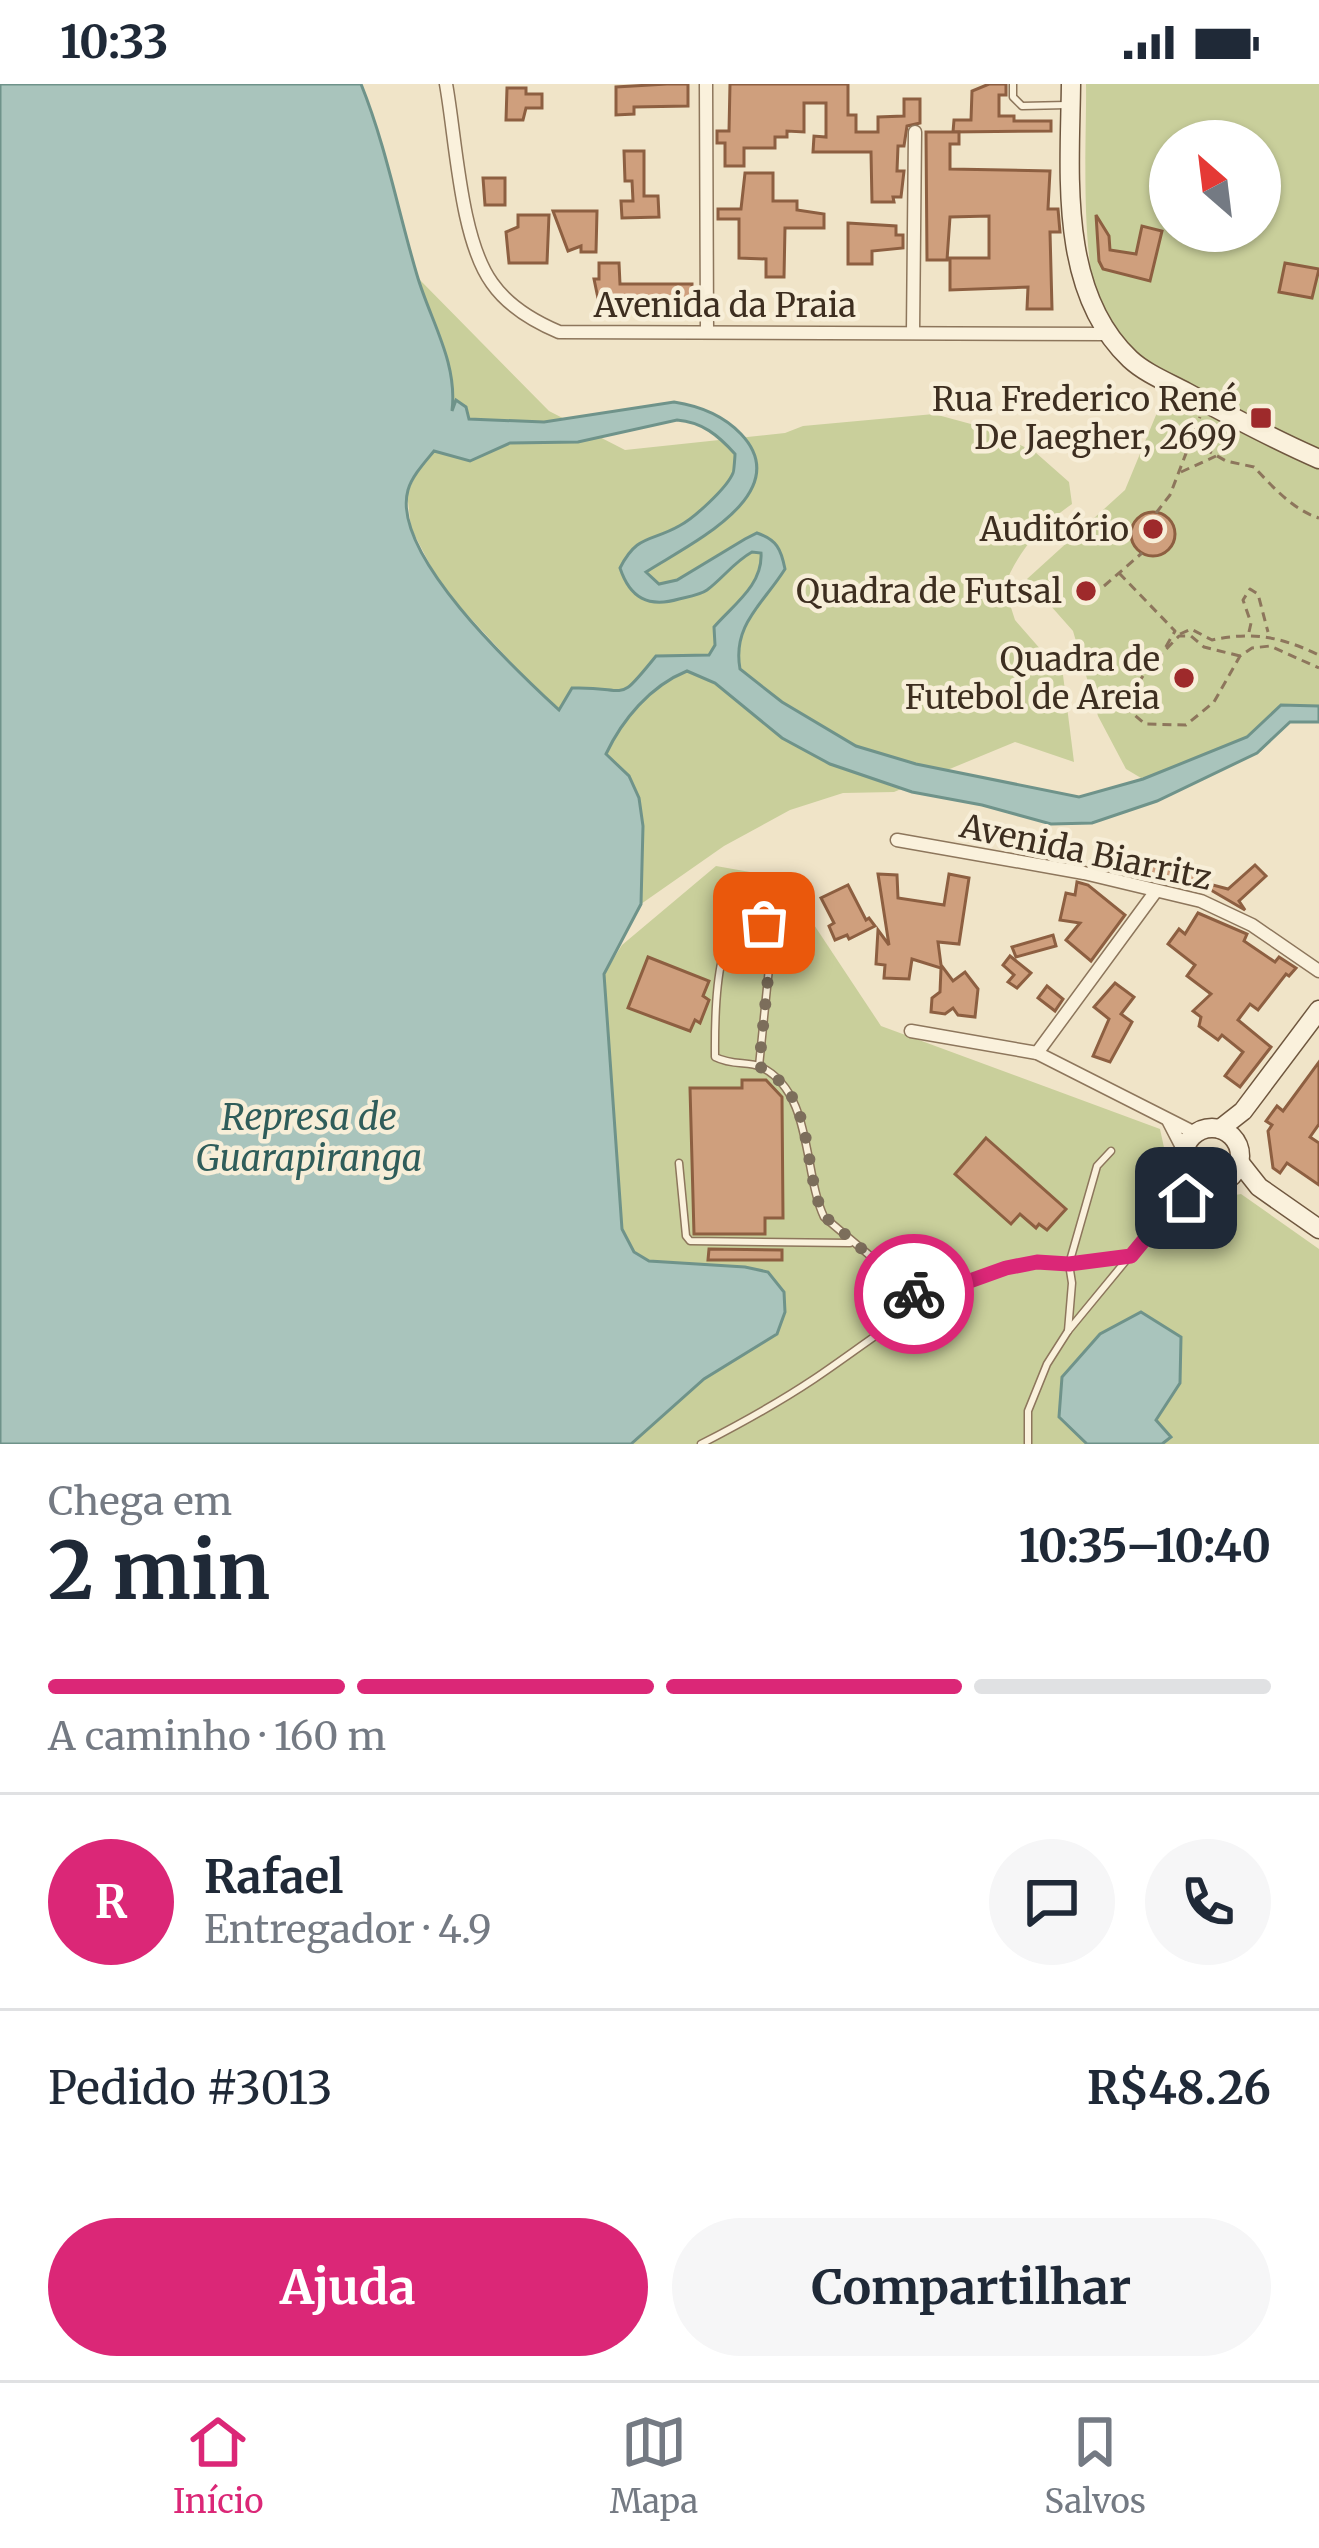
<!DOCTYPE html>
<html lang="pt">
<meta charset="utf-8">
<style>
:root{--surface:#fff;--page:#f6f6f7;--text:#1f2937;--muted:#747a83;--line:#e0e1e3;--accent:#db2777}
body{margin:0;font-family:Merriweather,serif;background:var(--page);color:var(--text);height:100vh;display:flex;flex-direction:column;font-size:45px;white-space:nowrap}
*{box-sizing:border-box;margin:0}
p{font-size:39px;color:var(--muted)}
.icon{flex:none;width:66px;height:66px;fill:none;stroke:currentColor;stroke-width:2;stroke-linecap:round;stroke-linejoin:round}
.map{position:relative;height:1360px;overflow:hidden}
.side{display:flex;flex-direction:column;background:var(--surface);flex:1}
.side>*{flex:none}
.needle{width:78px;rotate:332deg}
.controls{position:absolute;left:1149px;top:36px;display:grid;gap:24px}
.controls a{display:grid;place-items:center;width:132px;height:132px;border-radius:50%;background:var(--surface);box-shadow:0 3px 9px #0004;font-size:60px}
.pin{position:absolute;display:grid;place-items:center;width:102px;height:102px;color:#fff;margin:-51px;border-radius:24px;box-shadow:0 6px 18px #0006}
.courier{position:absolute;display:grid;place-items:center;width:120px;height:120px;margin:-60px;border:9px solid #db2777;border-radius:50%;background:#fff;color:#222;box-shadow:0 3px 15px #0007}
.summary em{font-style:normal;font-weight:700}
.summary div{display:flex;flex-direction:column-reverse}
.summary{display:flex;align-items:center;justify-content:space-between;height:204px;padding:0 48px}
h1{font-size:78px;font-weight:700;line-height:90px}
.bar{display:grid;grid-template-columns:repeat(4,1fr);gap:18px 12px;align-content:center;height:144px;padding:0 48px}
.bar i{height:15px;border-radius:9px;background:var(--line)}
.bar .current{background:var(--accent)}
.bar p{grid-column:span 4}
.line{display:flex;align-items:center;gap:30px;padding:0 48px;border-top:3px solid var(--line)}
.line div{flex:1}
.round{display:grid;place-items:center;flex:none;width:126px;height:126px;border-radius:63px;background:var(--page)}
.primary-button{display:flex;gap:24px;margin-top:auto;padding:24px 48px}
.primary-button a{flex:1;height:138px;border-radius:72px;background:var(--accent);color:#fff;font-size:48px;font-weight:700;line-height:138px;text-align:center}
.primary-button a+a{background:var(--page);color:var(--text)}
.status{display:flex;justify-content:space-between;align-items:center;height:84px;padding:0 60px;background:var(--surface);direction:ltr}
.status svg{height:33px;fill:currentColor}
.menu{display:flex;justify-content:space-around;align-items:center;height:168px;border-top:3px solid var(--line);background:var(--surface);font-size:33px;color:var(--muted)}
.menu a{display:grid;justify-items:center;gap:6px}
.menu .current{color:var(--accent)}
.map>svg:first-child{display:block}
.green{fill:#c9cf9b;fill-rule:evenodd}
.water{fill:#a9c4bc;stroke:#6f938a;stroke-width:3;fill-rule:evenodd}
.building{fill:#cf9f7d;stroke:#8d5f41;stroke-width:3}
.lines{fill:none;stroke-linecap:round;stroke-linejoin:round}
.lane-casing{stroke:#8d765c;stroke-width:9}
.street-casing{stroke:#8d765c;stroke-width:15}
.secondary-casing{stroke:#6f573f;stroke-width:21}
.path{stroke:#8d765c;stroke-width:3;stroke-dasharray:9 6;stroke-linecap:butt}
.lane{stroke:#faf1dc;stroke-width:6}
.street{stroke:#faf1dc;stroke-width:12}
.secondary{stroke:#faf1dc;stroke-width:18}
.done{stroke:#7c6e5b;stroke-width:12;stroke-dasharray:0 21.6}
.route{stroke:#db2777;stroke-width:15}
.poi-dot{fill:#9e2a2b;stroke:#f7eed8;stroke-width:4.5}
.labels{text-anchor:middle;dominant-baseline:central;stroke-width:9;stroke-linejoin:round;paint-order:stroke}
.street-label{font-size:33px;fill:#3d2e20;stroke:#f7eed8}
.poi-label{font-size:33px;fill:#3d2e20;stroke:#f7eed8;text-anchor:end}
.water-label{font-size:36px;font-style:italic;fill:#2f5d5a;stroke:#f7eed8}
</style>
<div class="status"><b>10:33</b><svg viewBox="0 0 49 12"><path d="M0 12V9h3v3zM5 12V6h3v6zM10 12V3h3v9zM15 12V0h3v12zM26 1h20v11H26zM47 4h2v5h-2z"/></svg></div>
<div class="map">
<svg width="1319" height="1360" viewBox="0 0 1319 1360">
<rect width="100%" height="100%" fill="#f0e4c8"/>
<g class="green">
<path d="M1086,0H1319V370C1269,343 1142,288 1111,248C1077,204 1087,57 1086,0ZM1170,57H1260V147H1170Z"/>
<path d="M417,193L549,327L625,366L785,349L803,342L934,330L982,343L1035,368L1069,398L1072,420C1039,443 1020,465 1004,502L1015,536L1063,591L1074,678L1015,658L894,708L843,709L790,726L724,762L641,820L643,742L592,658L522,590L441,502L411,444L407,409L418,387L444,262Z"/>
<path d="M1168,302L1319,380V627L1165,690L1141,694L1126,685L1098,632L1073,547L1027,495L1125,406Z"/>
<path d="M716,782L783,794L881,942L1160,1045L1171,1096L1198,1117L1241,1110L1319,1165V1360H631L704,1295L777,1250L785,1228L784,1208L768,1188L745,1183L649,1177L634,1168L622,1145L604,890L622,861Z"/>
</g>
<g class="water">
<path d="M0,0H361C386,62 398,127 417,191C430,236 458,278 452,327L456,316L466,323L469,335L544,338L674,318C700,322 723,331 741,350C798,410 686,462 646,488L659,500L677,496L745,455L757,449C777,456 781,465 785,485C763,520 732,541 740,585L782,618L856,662L916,680L1079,713L1143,695L1247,653L1281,621L1319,622V638H1290L1257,669L1157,717L1092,739L1051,740L982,721L912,708L830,680L782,654L715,599L687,587C650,602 622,636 606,670L629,692L639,714L643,742L641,820L604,890L622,1145L634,1168L649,1177L745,1183L768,1188L784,1208L785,1228L777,1250L704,1295L631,1360H0ZM677,336C702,338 718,351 735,370C735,371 734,388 733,389C727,404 693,435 679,442C651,458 637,450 620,484C630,514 648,524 679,515C687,513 700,511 707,506C723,494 734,478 752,468L761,469C763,501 733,521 714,543L715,561L709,571L656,572C615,623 631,602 572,604L559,626C517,587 390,470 408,406C412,392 425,378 434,367L470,377L510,359L578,358Z"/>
<path d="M1141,1228L1181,1253L1180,1299L1156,1336L1171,1353L1162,1360H1087L1059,1333L1062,1293L1100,1250Z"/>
</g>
<g class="building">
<path d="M667,0H688V22L634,23V30L616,31V3Z"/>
<path d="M730,0H848V31H856V48H878V33L904,32V15H920V39L907,42L904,62H898L897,87H904L901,113H893L894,118H872L871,68H813L814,52L826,53V19H804V48L787,47V53H775V64H744V82H725V59H717V47H729Z"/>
<path d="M989,0H1006V11H999V32H1014V37H1051V47L953,48L954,36H971L972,7Z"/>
<path d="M507,4H526V10H542V24H526L523,36H506Z"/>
<path d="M926,48H959V60H950V85L1050,87L1048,125H1058L1060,148H1050L1052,225H1027L1028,203L950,206V174H989V132L950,133L947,176H927Z"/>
<path d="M624,67H644V112H658L659,133L622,134L621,117H633L632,97H625Z"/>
<path d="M745,89H773V117H797V126L824,130V144H785L784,193H766V175L739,174V135H718V125H741Z"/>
<path d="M483,94H505V121H485Z"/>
<path d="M553,127H597L596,168H581V162L568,167Z"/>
<path d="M518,131H549L547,179H509L506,148L518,143Z"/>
<path d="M1096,131L1109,152L1110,166L1136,170L1142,142L1162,147L1150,197L1103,185L1099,177Z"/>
<path d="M848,139L896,142V151H903V164L872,167V180H848Z"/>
<path d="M599,179H619L620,200H692V222L628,225L629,219H599L594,195H599Z"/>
<path d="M1285,179L1319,185L1312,214L1279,208Z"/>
<circle cx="1153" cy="450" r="22"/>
<path d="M1134,774L1180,779V783L1207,790L1205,799L1228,805L1255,781L1266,792L1239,817L1245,826L1204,802L1203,807L1131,788Z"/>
<path d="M878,790L897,791L898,814L944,821L949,790L969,794L959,860L938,858L941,881L953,897L965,888L978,905L975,933L958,931L953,924L945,930L931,928L932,914L940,908L941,884L912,875L909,895L884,894L885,881L876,880L878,846L889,861Z"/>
<path d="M1077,798L1088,801L1125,831L1091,877L1066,856L1080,839L1060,836L1066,809L1075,811Z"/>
<path d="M848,801L866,836L869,834L875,842L849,855L847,851L835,856L829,842L834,839L821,814Z"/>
<path d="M1198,829L1247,850L1244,857L1275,878L1279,873L1296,884L1289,892L1286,890L1258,926L1250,920L1238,936L1271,963L1240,1003L1225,992L1243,968L1222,951L1218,956L1199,942L1201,933L1193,927L1211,910L1187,892L1195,881L1168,860L1179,845L1185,850Z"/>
<path d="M1053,851L1056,862L1016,873L1012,863Z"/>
<path d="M1010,872L1031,889L1017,904L1008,898L1014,891L1003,881Z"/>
<path d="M648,873L709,897L703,912L709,916L700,939L695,936L690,947L628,924Z"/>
<path d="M1115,899L1134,913L1121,930L1132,938L1110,978L1093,972L1109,935L1094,923Z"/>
<path d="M1047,902L1063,915L1055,927L1038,914Z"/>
<path d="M1319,978V1040L1310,1053L1319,1059V1101L1287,1079L1280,1089L1273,1084L1268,1047L1272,1041L1266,1037L1277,1022L1283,1027Z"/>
<path d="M742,996H766L782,1013L783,1134H765V1150H694L690,1004H742Z"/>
<path d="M986,1054L1066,1125L1047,1146L1039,1140L1036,1144L1020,1130L1011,1140L955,1090Z"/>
<path d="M709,1165L782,1166V1176H708Z"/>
</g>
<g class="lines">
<defs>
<g id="lane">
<path d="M1013,0V13L1022,22L1067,21"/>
<path d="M759,982L773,845C711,799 715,944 715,973C733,982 748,977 761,983C813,1008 803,1089 824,1133L925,1218"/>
<path d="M1111,1067L1097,1082L1069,1180L1131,1172"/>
<path d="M679,1079L686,1152L690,1157L850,1159"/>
<path d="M1176,1121L1200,1098"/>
<path d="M701,1360C740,1340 778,1319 814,1295C893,1242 968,1172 1069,1180L1072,1199L1068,1247"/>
<path d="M1028,1360V1327L1047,1280L1068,1247L1194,1094"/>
</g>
<g id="street">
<path d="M446,0C456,55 460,155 492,199C508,222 533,237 559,248L1110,250"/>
<path d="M706,0L707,247"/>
<path d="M913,248L915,48"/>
<path d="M897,756L1084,789L1201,817L1252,841L1319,887"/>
<path d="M911,947L1037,969L1195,1049"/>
<path d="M1037,969L1156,807"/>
<path d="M1169,1038L1184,1067"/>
</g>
<g id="secondary">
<path d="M1071,0C1070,89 1058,207 1130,275C1145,289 1167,298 1186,308C1230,332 1273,355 1319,375"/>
<circle cx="1212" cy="1072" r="28"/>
<path d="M1220,1045L1243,1027L1319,926"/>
<path d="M1240,1079L1259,1103L1319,1145"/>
</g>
</defs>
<use href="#lane" class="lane-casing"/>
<use href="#street" class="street-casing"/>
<use href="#secondary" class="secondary-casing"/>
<g class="path">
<path d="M1191,357L1226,377L1254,383C1272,402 1293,426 1319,434"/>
<path d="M1181,388L1216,372"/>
<path d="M1156,429L1170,411L1200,333"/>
<path d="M1119,489L1175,547L1164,566"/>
<path d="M1104,502L1142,469"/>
<path d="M1249,548L1251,539L1243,516L1250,505L1258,510L1268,548"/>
<path d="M1180,550L1191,545L1212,556C1253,547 1281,553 1319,571"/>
<path d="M1240,572L1204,563L1191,552H1179C1156,576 1134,593 1130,627L1145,640L1186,641L1214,618L1240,572L1252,564L1270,562L1319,584"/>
</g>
<use href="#lane" class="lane"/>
<use href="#street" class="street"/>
<use href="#secondary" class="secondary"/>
</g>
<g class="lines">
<path class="done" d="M764,839L773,845L759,982C767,988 777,994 783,1000C813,1035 805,1093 824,1132L914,1210"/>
<path class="route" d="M914,1210L925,1219L953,1203L1006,1184L1037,1178L1069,1180L1131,1172L1168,1127L1186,1114"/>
</g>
<g class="poi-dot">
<rect x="1249" y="322" width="24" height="24" rx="6"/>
<circle cx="1153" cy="445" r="12"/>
<circle cx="1086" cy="507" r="12"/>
<circle cx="1184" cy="594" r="12"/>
</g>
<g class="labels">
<g class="street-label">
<text x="725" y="221">Avenida da Praia</text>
<text transform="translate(1086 768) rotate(12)">Avenida Biarritz</text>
</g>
<g class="poi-label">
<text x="1237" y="315">Rua Frederico René<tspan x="1237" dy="38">De Jaegher, 2699</tspan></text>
<text x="1129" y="445">Auditório</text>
<text x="1062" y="507">Quadra de Futsal</text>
<text x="1160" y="575">Quadra de<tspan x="1160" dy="38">Futebol de Areia</tspan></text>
</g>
<g class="water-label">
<text x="309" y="1033">Represa de<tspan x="309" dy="41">Guarapiranga</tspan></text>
</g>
</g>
</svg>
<div class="controls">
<a><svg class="needle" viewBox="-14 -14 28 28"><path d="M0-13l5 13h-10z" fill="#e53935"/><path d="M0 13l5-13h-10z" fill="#747a83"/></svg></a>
</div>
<div class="pin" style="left:764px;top:839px;background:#ea580c"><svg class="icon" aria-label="bag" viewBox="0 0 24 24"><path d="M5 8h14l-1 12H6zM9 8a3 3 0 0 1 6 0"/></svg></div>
<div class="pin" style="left:1186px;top:1114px;background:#1f2937"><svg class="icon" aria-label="home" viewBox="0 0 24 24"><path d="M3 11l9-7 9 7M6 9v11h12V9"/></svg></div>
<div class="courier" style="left:914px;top:1210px"><svg class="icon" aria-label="bike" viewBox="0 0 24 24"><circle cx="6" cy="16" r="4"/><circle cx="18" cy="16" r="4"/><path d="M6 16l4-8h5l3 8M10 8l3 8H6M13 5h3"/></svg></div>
</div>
<section class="side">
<div class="summary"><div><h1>2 min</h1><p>Chega em</p></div><em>10:35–10:40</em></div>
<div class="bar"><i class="current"></i><i class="current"></i><i class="current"></i><i></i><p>A caminho · 160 m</p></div>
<div class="line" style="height:216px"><b class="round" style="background:var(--accent);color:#fff">R</b><div><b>Rafael</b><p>Entregador · 4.9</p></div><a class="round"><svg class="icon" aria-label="chat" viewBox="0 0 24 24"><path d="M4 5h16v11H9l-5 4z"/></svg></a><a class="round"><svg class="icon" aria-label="phone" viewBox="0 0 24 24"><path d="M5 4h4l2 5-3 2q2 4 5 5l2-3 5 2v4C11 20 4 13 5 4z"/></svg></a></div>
<div class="line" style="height:156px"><div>Pedido #3013</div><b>R$48.26</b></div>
<div class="primary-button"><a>Ajuda</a><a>Compartilhar</a></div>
</section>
<nav class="menu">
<a class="current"><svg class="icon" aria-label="home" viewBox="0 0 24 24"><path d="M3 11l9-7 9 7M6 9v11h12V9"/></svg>Início</a>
<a><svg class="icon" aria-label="map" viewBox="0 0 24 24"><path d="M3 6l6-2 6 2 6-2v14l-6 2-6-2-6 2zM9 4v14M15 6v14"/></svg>Mapa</a>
<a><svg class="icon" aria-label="saved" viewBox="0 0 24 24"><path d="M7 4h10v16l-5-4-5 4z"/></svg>Salvos</a>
</nav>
